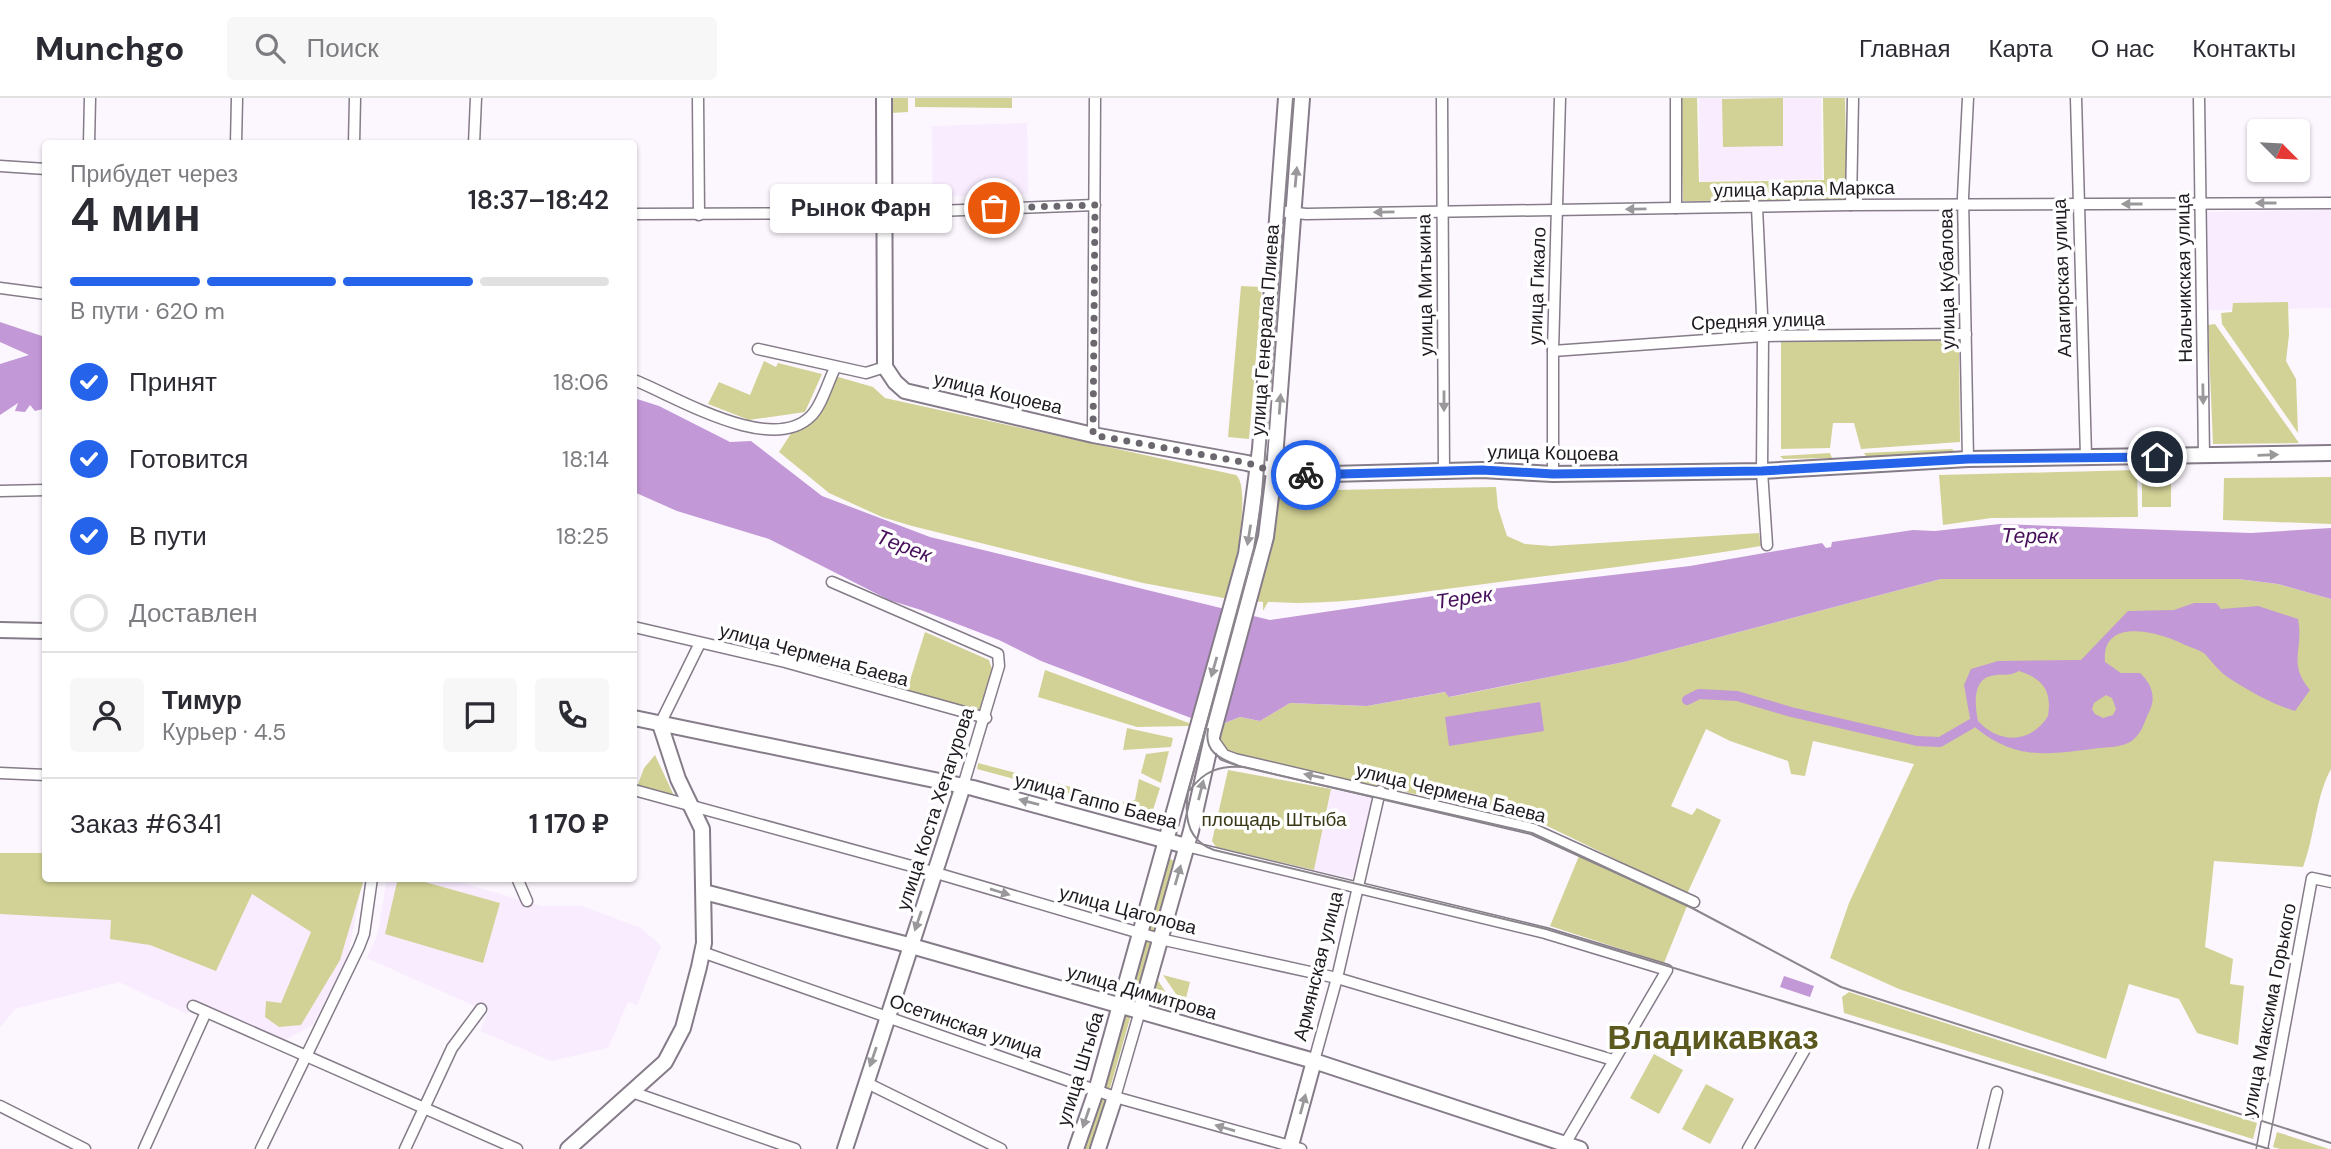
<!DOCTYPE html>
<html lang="ru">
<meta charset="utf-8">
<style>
:root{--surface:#fff;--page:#f7f7f7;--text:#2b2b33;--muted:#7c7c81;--line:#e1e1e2;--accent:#2563eb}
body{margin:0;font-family:"DM Sans",sans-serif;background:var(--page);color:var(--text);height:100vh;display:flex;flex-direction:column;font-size:26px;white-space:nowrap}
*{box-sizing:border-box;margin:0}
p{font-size:23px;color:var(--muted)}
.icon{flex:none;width:38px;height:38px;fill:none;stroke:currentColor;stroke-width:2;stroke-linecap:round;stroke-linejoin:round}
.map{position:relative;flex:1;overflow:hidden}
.panel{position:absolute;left:42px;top:42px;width:595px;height:742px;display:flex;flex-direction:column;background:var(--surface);border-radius:7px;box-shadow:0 2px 5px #0004}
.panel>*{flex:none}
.needle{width:46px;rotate:114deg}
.tools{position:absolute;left:2247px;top:21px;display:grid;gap:14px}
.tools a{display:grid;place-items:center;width:63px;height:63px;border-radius:7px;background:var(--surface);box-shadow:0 2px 5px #0004;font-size:35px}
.pin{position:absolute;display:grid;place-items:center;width:60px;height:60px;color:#fff;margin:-30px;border:4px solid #fff;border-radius:50%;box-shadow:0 2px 7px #0007}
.courier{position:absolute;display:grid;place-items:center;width:70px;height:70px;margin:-35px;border:5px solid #2563eb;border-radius:50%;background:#fff;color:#222;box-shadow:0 2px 9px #0007}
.bubble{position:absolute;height:49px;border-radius:7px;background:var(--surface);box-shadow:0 2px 5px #0004;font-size:23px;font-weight:600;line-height:49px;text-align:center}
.head em{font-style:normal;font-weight:600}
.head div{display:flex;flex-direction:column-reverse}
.head{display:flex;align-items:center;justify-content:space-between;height:119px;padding:0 28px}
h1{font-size:46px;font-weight:600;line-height:52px}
.bar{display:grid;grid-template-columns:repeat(4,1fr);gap:10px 7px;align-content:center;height:84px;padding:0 28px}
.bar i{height:9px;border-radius:5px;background:var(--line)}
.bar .selected{background:var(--accent)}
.bar p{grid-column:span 4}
.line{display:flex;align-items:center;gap:18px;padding:0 28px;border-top:2px solid var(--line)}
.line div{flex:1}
.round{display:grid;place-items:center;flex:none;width:74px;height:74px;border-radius:7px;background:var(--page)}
ol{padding:0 28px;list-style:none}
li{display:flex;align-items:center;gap:21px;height:77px}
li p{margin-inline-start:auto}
li .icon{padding:7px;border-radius:50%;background:var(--accent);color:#fff;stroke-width:4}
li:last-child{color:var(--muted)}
li i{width:38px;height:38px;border:4px solid var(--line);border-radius:50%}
header{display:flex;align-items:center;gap:42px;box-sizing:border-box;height:98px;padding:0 35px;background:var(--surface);border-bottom:2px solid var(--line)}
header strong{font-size:33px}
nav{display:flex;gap:38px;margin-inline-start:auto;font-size:24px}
.search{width:490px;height:63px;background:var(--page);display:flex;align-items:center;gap:18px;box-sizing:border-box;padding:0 24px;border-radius:7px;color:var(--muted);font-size:26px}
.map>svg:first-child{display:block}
.built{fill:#f8ecfe}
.green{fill:#d2d296}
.water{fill:#c298d6;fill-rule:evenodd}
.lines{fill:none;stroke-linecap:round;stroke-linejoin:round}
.canal{stroke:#c298d6;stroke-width:10}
.street-casing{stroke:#857b89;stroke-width:13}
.secondary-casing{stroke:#857b89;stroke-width:18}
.street{stroke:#fff;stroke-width:10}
.secondary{stroke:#fff;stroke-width:14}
.tram{stroke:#8a858c;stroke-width:2}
.oneway{fill:#9a989b}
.done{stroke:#6c676e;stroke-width:7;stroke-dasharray:0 12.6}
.route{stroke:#2563eb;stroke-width:9}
.labels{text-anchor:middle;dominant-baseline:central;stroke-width:7;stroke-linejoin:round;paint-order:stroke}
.street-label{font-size:19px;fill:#1e1a20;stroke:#fff}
.park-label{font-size:19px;fill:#393917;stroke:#fff}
.water-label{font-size:21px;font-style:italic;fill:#460f5a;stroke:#fff}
.town-label{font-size:33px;font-weight:bold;fill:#5b591e;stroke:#fff}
</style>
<header>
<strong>Munchgo</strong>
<div class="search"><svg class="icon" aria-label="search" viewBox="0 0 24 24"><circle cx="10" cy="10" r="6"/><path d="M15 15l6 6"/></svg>Поиск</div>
<nav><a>Главная</a><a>Карта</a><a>О нас</a><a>Контакты</a></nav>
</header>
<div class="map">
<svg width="2331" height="1051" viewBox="0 0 2331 1051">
<rect width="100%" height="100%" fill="#fcf7fe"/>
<g class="built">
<path d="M1699,0H1821L1822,81L1700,83Z"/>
<path d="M1027,25L1028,96L933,99L932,28Z"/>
<path d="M2331,112V210L2209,212L2207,114Z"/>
<path d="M1331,691L1371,700L1375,706L1357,776L1352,780L1314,772Z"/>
<path d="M0,771L46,780L363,781L348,857L313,927L281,944L197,904L187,916L119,884L15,911L0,930Z"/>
<path d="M387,780L448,781L542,808H582L641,830L661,848L637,907L628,904L608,950L551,963L480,933L488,914L367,860L378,835Z"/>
</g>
<g class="green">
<path d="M890,0H908V14L891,15Z"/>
<path d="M915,0H1012V10L915,9Z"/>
<path d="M1680,0H1697L1699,84L1824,82L1823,0H1845L1847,102L1683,103Z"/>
<path d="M1783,0V48L1723,49L1722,1Z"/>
<path d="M1241,188L1262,189L1249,341L1228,339Z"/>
<path d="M2288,204L2289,237L2286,263L2296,281L2298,335L2222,226L2221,215L2232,214L2233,205Z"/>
<path d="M2215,226L2299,345L2213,346L2208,227Z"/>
<path d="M1959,242L1960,344L1861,351L1854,325H1833L1830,350L1781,351V243Z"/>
<path d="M764,263L776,269L778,265L822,276L805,314L749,322L708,306L719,284L750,297Z"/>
<path d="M835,278L873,289L885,300L1236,377C1252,389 1233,479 1229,501L1143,485L912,428L882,419L829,395L779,354L792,334L818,314Z"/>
<path d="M1952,351L1955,354L1952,355L1867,360L1864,355Z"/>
<path d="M1830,355L1832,360L1783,361L1780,358Z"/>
<path d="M2137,372L2138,419L1991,420L1943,427L1939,377Z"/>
<rect x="2142" y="375" width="29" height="34"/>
<path d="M2331,379V426L2223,422L2224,380Z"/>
<path d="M1496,389L1498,410L1507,438L1525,446L1551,448L1759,435L1761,448C1659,465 1556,476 1454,490C1392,498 1330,508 1268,504L1263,513V504L1254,503L1268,461L1278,393Z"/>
<path d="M1941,481H2238L2278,486L2331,501V671C2315,700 2315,738 2303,769L2214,763L2205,849L2233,861L2230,886L2244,888L2238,947L2197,935L2179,901L2129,886L2106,961L1899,891L1830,860L1849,805L1914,666L1813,643L1805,678L1791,676L1788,663L1730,643L1706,631L1671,708L1692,717L1697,710L1721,722L1687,796L1537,723L1240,658L1228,653L1217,644L1222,626L1240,619L1260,623L1290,605L1367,608L1446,594L1450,599L1624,564Z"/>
<path d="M925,534L989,562L994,577L983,616L906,595Z"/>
<path d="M1045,572L1189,625L1190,628L1137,629L1038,599Z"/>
<path d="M1127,630L1173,640L1171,649L1123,652Z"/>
<path d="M1169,653L1161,685L1141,675L1146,656Z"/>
<path d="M655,657L677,704L637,689L644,670Z"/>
<path d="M978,665L1020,676L1018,682L977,671Z"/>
<path d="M1228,672L1331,691L1314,772L1216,749L1212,743Z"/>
<path d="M1029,678L1090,694L1088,701L1027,685Z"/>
<path d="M1139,681L1160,690L1153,712L1144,718L1126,712L1123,704L1135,702Z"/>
<path d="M0,755H45L46,780L364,781L340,862L301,927L279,929L265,919L266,903L281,905L311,834L252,796L216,873L150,847L110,841L111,822L0,816Z"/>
<path d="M1579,758L1687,808L1664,865L1550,828Z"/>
<path d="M1167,760L1175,763L1153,836L1146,834Z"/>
<path d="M398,780L414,781L500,805L483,865L385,836Z"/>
<path d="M1143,842L1152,845L1133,909L1124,907Z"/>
<path d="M1163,877L1190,884L1184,908Z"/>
<path d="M1157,881L1175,908L1152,903Z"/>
<path d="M1849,894L2257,1025L2253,1041L1844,915L1842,899Z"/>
<path d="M1123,915L1131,917L1109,994L1102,992Z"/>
<path d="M1654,956L1683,972L1659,1016L1630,1000Z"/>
<path d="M1706,986L1734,1001L1710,1046L1682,1031Z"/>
<path d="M1100,997L1107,1000L1090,1051H1082Z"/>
<path d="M2277,1034L2329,1051H2280L2273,1049Z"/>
</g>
<g class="water">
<path d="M0,224L45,239L43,311L35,313L30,307L25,314L15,313L18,305L0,317V266L29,257L0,244Z"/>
<path d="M634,300L659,308L730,344L751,343L822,398L930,439L1270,522L1447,496L1690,468L1822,445L1826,450L1831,449L1832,444L1913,432L1935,433L2000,426L2251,435L2331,430V501L2278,486L2238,481H1941L1624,564L1449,599L1445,594L1367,608L1290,605L1260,623L1240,619L1222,626L1191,620L1041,563L999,542L921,512L889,502L769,441L677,413L634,394Z"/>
<path d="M2194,505H2216L2221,511L2258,508L2298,521C2304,553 2287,564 2310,592L2295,613C2274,607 2251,594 2232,582C2220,575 2213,565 2205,556C2200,552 2190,549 2185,547C2160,534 2101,518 2105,564L2121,575H2140C2151,585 2157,599 2149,614C2144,624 2143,633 2134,641C2125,650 2105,649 2092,651C2043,657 2013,662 1971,626L1964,587L1971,571L1998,563L2081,562L2128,513L2174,512ZM2019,573C2043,581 2052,592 2048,618C2031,646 1999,646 1978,623C1975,609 1972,582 1991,578C2001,575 2009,579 2019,573ZM2106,597L2112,600L2116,611L2113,617L2103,620L2095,616L2092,611L2094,605Z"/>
<path d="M1540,604L1544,633L1449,648L1445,619Z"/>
<path d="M1784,878L1814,888L1810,899L1780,889Z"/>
</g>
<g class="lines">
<path class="canal" d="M1687,602L1699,596L1737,598L1791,614L1917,643L1940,644L1971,626"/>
<defs>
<g id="street">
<path d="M698,0L699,117"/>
<path d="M1442,0L1444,374"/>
<path d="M1968,0L1963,99L1968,361"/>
<path d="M2076,0L2086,358"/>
<path d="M2199,0L2204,359"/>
<path d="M89,46L90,0"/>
<path d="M236,46L237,0"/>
<path d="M354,46L355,0"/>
<path d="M474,46L476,0"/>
<path d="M0,68L46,71"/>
<path d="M1851,107L1853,0"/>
<path d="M1757,109L1763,238L1762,373L1767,447"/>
<path d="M1676,110V0"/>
<path d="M1278,113L1306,116L1851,107L2331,105"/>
<path d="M634,116L882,115L1095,107"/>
<path d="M0,190L46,196"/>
<path d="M758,251L866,275L885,269"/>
<path d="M1553,253L1763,238L1966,236"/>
<path d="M634,282C675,298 771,358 811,318C822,307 828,284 835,270"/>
<path d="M1093,337L1095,0"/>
<path d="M1553,376V253L1560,0"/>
<path d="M0,393L46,392"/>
<path d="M832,484L998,556L999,568L963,688"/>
<path d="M634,529L785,564L986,620"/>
<path d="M660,626L700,545"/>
<path d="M1212,640L1224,657L1235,661L1533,731L1694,804"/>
<path d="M0,675L46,677"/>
<path d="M634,692L926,772L1160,841L1337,880L1613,962"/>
<path d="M1186,748L1545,835L1667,872L1565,1046"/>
<path d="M517,780L527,803"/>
<path d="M702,854L1115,999L1301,1051"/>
<path d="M193,908L517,1051"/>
<path d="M1314,963L1337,880L1380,693"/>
<path d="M865,984L1001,1051"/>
<path d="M632,994L795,1051"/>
<path d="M1115,999L1140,913"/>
<path d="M0,1008L85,1051"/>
<path d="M144,1051L206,914"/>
<path d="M261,1051L359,849L364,836L372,780"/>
<path d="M405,1051L452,950L481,911"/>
<path d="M1748,1051L1812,939"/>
<path d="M1983,1051L1997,994"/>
<path d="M2262,1051L2312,780L2331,784"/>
</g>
<g id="secondary">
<path d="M884,0L885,269L895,284L905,293L1093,337L1247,365L1292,377L1482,372L1553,376L1762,373L1968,361L2331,355"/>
<path d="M0,532L46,533"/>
<path d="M634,620L973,690L1186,748"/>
<path d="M704,794L901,845L1314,963L1580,1051"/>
<path d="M1140,913L1191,733L1213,635L1266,439L1274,374L1302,0"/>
<path d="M568,1051L665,964L683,930L699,869L704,845L702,731L678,681L660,626"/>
<path d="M845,1051L963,688"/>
<path d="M1076,1051L1096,993L1246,456L1260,351L1286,0"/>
<path d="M1098,1051L1115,999"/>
<path d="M1290,1051L1314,963"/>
</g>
</defs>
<use href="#street" class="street-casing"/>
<use href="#secondary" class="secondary-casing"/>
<use href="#street" class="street"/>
<use href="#secondary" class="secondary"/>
<g class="tram">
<path d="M1293,0L1261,408L1254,450L1188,695C1184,720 1188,743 1214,752L1546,831L2269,1051"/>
<path d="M1208,631C1204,653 1219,661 1237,667"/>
<path d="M1190,692C1204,673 1220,667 1243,669L1532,735L1692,810L1841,889L2331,1045"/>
</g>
</g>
<defs><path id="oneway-solid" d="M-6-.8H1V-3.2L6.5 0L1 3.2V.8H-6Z" transform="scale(1.75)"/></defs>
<g class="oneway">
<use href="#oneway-solid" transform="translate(1296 79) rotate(-85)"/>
<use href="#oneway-solid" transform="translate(2266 105) rotate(180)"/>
<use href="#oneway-solid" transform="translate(2132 106) rotate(-180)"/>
<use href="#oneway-solid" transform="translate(1636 111) rotate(179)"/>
<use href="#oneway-solid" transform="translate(1384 114) rotate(179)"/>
<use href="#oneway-solid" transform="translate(2203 296) rotate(89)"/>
<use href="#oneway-solid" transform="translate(1444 303) rotate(90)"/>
<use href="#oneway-solid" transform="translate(1280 306) rotate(-86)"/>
<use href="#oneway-solid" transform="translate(2268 357) rotate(-2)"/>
<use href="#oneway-solid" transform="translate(1249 437) rotate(99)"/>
<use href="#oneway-solid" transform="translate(1214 569) rotate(106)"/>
<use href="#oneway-solid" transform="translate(1314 678) rotate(-168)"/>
<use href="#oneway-solid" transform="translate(1201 692) rotate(-76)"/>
<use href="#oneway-solid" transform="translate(1029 704) rotate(-165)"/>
<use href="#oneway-solid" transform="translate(1178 777) rotate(-74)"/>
<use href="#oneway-solid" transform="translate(1000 794) rotate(17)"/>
<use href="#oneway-solid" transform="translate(918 823) rotate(109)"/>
<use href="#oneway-solid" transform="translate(873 959) rotate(109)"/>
<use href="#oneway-solid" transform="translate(1303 1006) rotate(-75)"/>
<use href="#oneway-solid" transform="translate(1086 1020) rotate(109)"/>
<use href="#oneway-solid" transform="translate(1225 1030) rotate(-164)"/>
</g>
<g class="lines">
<path class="done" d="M994,110L1095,107L1093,337L1248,365L1275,374L1306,377"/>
<path class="route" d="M1306,377L1482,372L1553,376L1762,373L1968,361L2157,359"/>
</g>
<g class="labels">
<g class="street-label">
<text transform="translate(1804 91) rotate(-1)">улица Карла Маркса</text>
<text transform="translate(2062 180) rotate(-92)">Алагирская улица</text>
<text transform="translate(2184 180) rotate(-91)">Нальчикская улица</text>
<text transform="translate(1947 181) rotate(-91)">улица Кубалова</text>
<text transform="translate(1425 187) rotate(-91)">улица Митькина</text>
<text transform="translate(1537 188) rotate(-88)">улица Гикало</text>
<text transform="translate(1758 223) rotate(-2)">Средняя улица</text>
<text transform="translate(1265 232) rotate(-86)">улица Генерала Плиева</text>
<text transform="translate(998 295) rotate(13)">улица Коцоева</text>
<text transform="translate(1553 355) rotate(1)">улица Коцоева</text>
<text transform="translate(814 557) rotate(15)">улица Чермена Баева</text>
<text transform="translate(1451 695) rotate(14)">улица Чермена Баева</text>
<text transform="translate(1096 703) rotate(15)">улица Гаппо Баева</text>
<text transform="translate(935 711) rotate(-72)">улица Коста Хетагурова</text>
<text transform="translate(1128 812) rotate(15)">улица Цаголова</text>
<text transform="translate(1318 868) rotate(-76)">Армянская улица</text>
<text transform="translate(1142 894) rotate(16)">улица Димитрова</text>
<text transform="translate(2269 912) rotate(-79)">улица Максима Горького</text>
<text transform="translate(966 928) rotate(19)">Осетинская улица</text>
<text transform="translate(1080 971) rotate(-73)">улица Штыба</text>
</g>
<g class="park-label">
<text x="1274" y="721">площадь Штыба</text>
</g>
<g class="water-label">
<text transform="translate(2030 438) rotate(1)">Терек</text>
<text transform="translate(904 448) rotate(21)">Терек</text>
<text transform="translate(1464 500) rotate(-8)">Терек</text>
</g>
<g class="town-label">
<text x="1713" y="939">Владикавказ</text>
</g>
</g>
</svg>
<div class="tools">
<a><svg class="needle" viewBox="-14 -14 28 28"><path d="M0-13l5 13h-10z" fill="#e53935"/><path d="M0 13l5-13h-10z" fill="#7c7c81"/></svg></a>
</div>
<div class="pin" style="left:994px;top:110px;background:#ea580c"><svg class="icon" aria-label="bag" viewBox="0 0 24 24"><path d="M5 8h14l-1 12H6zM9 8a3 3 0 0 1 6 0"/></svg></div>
<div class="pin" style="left:2157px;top:359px;background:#1f2937"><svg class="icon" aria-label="home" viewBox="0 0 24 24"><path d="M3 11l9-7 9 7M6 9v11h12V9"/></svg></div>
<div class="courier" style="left:1306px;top:377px"><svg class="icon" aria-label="bike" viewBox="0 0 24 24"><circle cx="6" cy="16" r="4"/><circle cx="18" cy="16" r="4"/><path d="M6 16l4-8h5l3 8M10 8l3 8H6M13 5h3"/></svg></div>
<div class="bubble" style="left:770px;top:86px;width:182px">Рынок Фарн</div>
<section class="panel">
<div class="head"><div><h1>4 мин</h1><p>Прибудет через</p></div><em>18:37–18:42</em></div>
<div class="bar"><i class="selected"></i><i class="selected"></i><i class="selected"></i><i></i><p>В пути · 620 m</p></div>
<ol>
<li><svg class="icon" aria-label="check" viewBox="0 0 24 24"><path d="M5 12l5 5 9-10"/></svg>Принят<p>18:06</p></li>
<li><svg class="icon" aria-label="check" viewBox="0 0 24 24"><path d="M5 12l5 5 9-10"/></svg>Готовится<p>18:14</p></li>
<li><svg class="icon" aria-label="check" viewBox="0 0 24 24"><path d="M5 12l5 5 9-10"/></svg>В пути<p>18:25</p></li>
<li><i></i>Доставлен</li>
</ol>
<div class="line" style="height:126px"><a class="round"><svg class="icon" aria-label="person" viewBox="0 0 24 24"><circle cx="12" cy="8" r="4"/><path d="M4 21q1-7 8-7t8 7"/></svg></a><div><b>Тимур</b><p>Курьер · 4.5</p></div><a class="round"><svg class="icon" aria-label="chat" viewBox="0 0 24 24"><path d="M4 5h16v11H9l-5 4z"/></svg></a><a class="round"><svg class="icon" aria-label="phone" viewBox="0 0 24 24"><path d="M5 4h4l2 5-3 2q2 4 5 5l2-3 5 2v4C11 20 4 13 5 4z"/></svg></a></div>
<div class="line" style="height:91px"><div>Заказ #6341</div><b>1 170 ₽</b></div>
</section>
</div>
